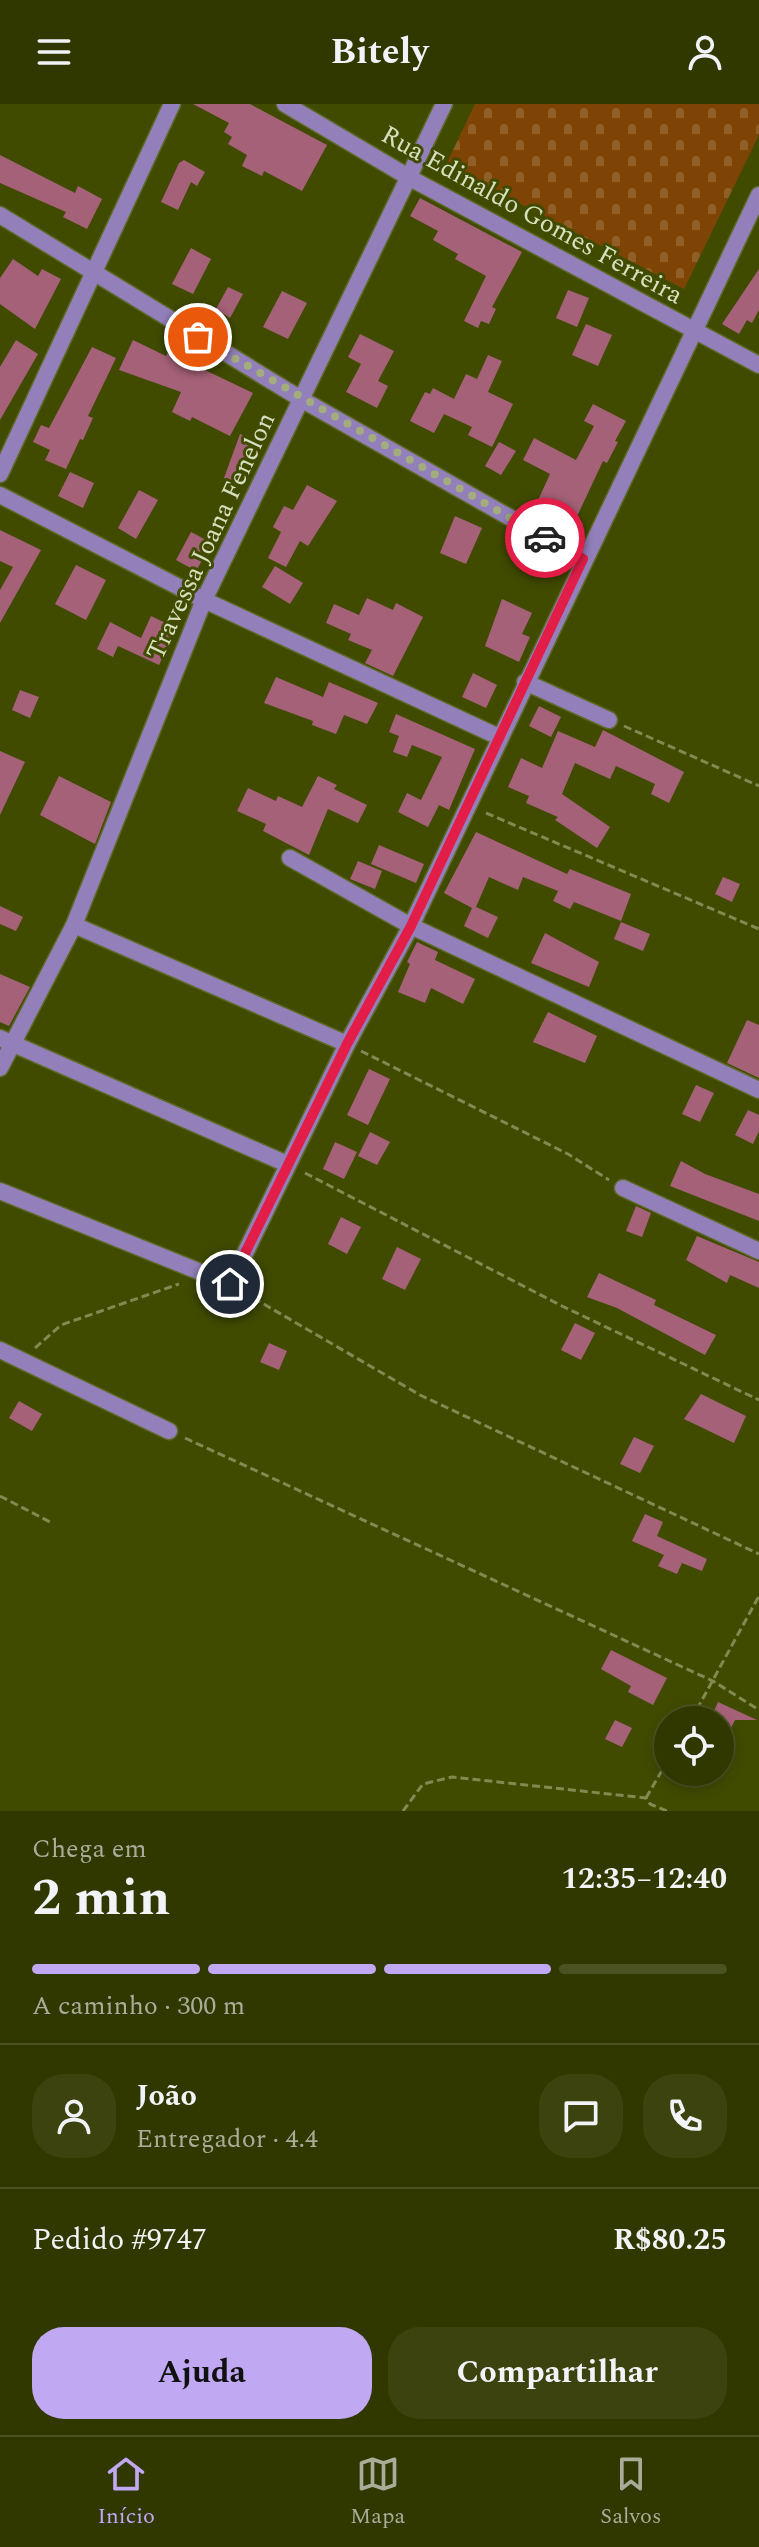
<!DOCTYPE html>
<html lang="pt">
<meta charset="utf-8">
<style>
:root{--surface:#303800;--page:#3c430f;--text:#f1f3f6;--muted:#a8ac99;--line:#4b5222;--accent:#c0a8f3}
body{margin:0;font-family:Spectral,serif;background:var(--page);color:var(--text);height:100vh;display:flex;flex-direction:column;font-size:30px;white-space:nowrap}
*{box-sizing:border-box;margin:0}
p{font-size:26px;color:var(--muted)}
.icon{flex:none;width:44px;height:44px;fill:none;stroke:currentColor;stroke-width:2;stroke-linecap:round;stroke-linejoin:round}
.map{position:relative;height:1707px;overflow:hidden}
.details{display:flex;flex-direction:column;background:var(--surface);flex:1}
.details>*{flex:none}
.fabs{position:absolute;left:654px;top:1602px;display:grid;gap:16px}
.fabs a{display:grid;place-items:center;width:80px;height:80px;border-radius:50%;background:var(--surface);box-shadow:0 4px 12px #0003,0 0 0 2px var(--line);font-size:40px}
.pin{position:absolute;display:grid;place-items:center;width:68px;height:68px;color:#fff;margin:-34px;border:4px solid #fff;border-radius:50%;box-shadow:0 2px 8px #0007}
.courier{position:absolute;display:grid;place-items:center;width:80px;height:80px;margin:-40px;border:6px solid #e11d48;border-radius:50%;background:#fff;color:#222;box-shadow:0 2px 10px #0007}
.head em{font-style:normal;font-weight:700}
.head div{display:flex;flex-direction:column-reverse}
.head{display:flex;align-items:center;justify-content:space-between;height:136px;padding:0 32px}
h1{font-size:52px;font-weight:700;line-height:60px}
.bar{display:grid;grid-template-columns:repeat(4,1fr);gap:12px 8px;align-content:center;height:96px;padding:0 32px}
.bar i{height:10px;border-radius:6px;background:var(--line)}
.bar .on{background:var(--accent)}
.bar p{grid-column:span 4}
.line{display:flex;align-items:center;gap:20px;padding:0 32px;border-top:2px solid var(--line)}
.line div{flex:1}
.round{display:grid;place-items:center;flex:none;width:84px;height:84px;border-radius:32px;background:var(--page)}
.action{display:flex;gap:16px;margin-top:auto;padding:16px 32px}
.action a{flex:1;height:92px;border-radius:32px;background:var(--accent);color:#111;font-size:32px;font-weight:700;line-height:92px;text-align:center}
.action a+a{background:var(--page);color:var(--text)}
header{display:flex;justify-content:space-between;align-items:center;height:104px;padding:0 32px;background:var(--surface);font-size:36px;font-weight:700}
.dock{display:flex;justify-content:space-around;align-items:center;height:112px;border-top:2px solid var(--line);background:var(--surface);font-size:22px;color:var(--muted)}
.dock a{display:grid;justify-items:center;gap:4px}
.dock .on{color:var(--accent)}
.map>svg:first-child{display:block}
.cemetery{fill:url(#cemetery-stones)}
.building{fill:#a56178}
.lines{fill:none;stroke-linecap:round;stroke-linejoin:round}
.minor-casing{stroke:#5e6926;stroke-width:19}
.tertiary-casing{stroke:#5e6926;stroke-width:19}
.path{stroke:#808a51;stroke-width:3;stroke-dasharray:8 4;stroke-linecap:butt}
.minor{stroke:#9380bb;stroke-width:16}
.tertiary{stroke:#9380bb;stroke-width:16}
.done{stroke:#a2ac7c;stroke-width:8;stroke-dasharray:0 14.4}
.route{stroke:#e11d48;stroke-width:10}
.labels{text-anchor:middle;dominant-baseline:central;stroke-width:6;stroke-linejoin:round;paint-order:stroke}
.street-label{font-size:26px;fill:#d7e0be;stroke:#404b00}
</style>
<header><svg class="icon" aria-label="menu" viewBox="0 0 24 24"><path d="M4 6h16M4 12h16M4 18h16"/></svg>Bitely<svg class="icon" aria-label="person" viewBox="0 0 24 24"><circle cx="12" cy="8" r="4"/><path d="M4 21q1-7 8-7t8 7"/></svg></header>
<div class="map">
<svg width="759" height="1707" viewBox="0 0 759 1707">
<defs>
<pattern id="cemetery-stones" width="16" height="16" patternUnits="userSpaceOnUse" patternTransform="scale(2)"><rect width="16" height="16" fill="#7e4405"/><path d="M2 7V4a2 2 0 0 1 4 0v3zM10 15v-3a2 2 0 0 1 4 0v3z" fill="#905f28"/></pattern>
</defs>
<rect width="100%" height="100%" fill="#404b00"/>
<path class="cemetery" d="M475,0H759V31L684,185L446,61Z"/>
<g class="building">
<path d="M193,0H250L327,41L302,87L264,67L262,72L242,62L247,51L228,40L232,33L224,28L229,19Z"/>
<path d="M0,51L75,89L78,82L102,95L87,125L63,113L66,108L0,79Z"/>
<path d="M184,56L205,68L197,82L191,78L178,106L161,98L179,59Z"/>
<path d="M420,94L522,148L492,203L496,205L489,220L481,217L478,224L464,217L486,172L455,155L458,150L433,136L438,127L410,112Z"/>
<path d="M191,144L211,155L193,190L172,180Z"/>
<path d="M13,155L38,172L42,165L61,175L35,225L0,200V174Z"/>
<path d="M759,165V206L752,219L747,216L739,230L722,220Z"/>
<path d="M228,183L243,190L230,214L216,205Z"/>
<path d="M568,186L589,194L577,223L556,214Z"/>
<path d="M282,187L307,199L288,235L263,223Z"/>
<path d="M586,220L612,231L598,262L572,251Z"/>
<path d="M360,230L394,247L378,277L388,282L377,304L346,288L361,260L348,253Z"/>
<path d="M16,236L38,250L0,316V263Z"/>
<path d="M133,236L166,252L170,244L188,252L186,257L253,289L230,332L192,313L190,317L172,308L181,288L119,266Z"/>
<path d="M92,243L116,254L88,312L93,314L83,336L80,335L66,365L45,356L50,346L33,338L41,321L49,324Z"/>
<path d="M488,251L502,257L488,288L513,300L492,343L468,331L472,323L444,310L434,329L410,317L425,288L430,290L433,284L454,295L466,270L477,275Z"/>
<path d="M593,300L626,317L615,337L618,338L607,359L603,357L573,421L535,403L550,370L523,356L534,334L576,356L594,322L584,317Z"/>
<path d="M240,330L262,339L240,382L224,374Z"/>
<path d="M499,338L516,347L501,371L485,362Z"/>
<path d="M70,368L94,379L83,404L58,392Z"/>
<path d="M307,381L337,397L308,442L300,437L286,463L268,454L281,428L273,423L284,402L293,406Z"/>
<path d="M139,386L158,396L136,435L118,424Z"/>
<path d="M455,412L482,424L466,460L440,449Z"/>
<path d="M0,426L41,446L0,519V486L13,463L0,457Z"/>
<path d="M191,428L212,439L196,467L176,456Z"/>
<path d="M76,461L106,476L86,516L55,500Z"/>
<path d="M275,462L303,479L290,500L262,483Z"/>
<path d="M367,494L393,506L396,499L423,513L393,572L365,559L372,546L348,536L351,530L326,519L334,500L359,511Z"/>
<path d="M502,495L532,509L522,530L530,533L519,558L485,542Z"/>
<path d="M151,512L176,524L159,561L118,542L113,553L97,545L110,518L141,534Z"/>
<path d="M473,569L497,581L486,604L462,593Z"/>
<path d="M276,573L323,593L329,578L378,599L367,620L344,611L336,630L312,621L313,617L264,599Z"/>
<path d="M20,586L39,593L30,614L12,606Z"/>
<path d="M539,602L561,613L551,633L529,622Z"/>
<path d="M396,610L475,645L449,706L439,701L428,723L398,708L407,689L421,696L442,653L412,641L407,653L393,648L399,632L389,628Z"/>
<path d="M603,626L684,668L669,699L651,690L655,680L616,662L610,675L575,659L562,690L610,723L597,744L555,716L558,713L526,699L529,692L508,683L521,654L542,664L558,627L595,643Z"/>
<path d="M0,647L25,658L0,711Z"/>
<path d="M59,672L111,698L95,740L40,711Z"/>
<path d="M318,672L337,681L334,685L367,701L358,719L328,705L309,751L263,727L266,720L237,707L248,684L276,697L278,692L302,703Z"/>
<path d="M476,728L567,770L570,765L631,790L621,817L574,798L570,805L553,797L558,787L523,773L518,786L489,773L476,803L498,813L488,834L464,822L472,804L444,789Z"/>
<path d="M379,741L424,760L416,779L371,760Z"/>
<path d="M358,757L382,767L375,785L350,775Z"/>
<path d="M723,773L740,780L732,798L715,790Z"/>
<path d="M0,802L23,813L16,827L0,820Z"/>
<path d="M621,818L650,830L643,847L614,835Z"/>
<path d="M545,829L599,858L589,883L531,859Z"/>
<path d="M417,838L438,848L435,856L475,875L463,900L431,884L425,899L398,888L410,860L407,858Z"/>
<path d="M0,870L30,883L9,922L0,918Z"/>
<path d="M548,908L597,932L585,959L533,938Z"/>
<path d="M747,916L759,921V974L727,959Z"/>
<path d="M369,965L390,975L368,1021L347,1011Z"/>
<path d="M696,981L714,989L700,1018L682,1010Z"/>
<path d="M748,1006L759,1011V1027L753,1040L735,1031Z"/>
<path d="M370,1028L390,1038L377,1061L358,1052Z"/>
<path d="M335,1038L357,1048L344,1075L323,1065Z"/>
<path d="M681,1057L705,1070L759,1090V1117L670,1082Z"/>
<path d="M636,1102L651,1109L642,1133L626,1127Z"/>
<path d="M341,1113L361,1123L347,1150L328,1140Z"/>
<path d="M697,1132L759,1158V1184L730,1171L727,1179L686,1156Z"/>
<path d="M397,1143L421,1155L405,1186L382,1175Z"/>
<path d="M599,1169L656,1196L654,1201L716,1231L705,1251L617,1204L587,1193Z"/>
<path d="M575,1219L595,1229L581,1256L561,1246Z"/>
<path d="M269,1239L287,1247L279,1266L260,1258Z"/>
<path d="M701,1290L746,1312L734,1339L684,1315Z"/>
<path d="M19,1297L42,1310L32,1327L9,1314Z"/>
<path d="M634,1333L654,1342L640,1369L620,1360Z"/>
<path d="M645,1410L663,1418L657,1432L707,1455L702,1467L682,1459L677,1470L658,1462L664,1451L632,1437Z"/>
<path d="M611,1546L667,1574L653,1601L628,1588L631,1582L601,1565Z"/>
<path d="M718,1598L757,1616H735L720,1646V1616H710Z"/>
<path d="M615,1616L632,1624L622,1643L605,1635Z"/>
</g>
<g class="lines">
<defs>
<g id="minor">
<path d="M0,111L301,295L583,455"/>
<path d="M0,370L172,0"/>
<path d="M0,391L204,496L499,633"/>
<path d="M525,578L609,616"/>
<path d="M290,754L411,822L759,986"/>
<path d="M74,821L347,940"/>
<path d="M0,934L287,1060"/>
<path d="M0,964L74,821L204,496L444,0"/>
<path d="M623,1084L759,1147"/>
<path d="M0,1087L230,1180L347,940L411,822L759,91"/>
<path d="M0,1246L169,1327"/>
</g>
<path id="tertiary" d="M285,0L410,74L759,261"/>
</defs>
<use href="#minor" class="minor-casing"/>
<use href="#tertiary" class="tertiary-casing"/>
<g class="path">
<path d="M624,622L759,682"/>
<path d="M486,709L759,825"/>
<path d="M361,947L568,1050L609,1076"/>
<path d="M305,1069L562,1202L759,1296"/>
<path d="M243,1188L420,1291L759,1450"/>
<path d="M35,1244L61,1221L179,1180"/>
<path d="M185,1334L713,1577L759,1606"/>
<path d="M0,1392L52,1419"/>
<path d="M691,1616L759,1492"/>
<path d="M646,1694L668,1656"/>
<path d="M403,1707L423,1680L452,1673L646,1694L650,1700L667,1707"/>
</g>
<use href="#minor" class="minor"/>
<use href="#tertiary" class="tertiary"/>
</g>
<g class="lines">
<path class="done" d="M198,233L545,434"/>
<path class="route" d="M230,1180L347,940L411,822L583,455L545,434"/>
</g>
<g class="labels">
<g class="street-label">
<text transform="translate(532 111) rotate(29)">Rua Edinaldo Gomes Ferreira</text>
<text transform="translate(211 432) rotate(-65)">Travessa Joana Fenelon</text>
</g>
</g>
</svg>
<div class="fabs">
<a><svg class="icon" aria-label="locate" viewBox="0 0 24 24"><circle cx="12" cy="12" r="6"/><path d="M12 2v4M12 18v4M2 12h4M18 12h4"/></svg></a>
</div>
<div class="pin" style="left:198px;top:233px;background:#ea580c"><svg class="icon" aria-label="bag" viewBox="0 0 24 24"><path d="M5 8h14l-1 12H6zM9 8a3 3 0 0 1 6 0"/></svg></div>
<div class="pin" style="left:230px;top:1180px;background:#1f2937"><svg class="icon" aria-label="home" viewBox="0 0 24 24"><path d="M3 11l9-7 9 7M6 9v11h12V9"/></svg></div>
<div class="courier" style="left:545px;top:434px"><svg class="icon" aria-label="car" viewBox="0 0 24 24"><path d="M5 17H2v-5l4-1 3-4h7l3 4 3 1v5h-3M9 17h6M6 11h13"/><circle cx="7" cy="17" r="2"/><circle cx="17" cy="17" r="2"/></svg></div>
</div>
<section class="details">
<div class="head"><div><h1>2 min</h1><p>Chega em</p></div><em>12:35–12:40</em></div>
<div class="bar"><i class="on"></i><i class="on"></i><i class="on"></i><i></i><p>A caminho · 300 m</p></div>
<div class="line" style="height:144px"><a class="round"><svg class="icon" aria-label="person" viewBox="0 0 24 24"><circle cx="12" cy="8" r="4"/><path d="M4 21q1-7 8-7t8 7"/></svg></a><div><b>João</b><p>Entregador · 4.4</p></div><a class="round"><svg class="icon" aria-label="chat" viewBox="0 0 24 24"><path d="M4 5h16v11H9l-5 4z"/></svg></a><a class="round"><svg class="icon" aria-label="phone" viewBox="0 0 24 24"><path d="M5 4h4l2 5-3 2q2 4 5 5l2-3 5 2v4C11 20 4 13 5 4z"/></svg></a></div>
<div class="line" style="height:104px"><div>Pedido #9747</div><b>R$80.25</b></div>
<div class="action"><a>Ajuda</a><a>Compartilhar</a></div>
</section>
<nav class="dock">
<a class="on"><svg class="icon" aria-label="home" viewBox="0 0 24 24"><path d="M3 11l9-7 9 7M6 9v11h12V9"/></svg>Início</a>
<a><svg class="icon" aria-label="map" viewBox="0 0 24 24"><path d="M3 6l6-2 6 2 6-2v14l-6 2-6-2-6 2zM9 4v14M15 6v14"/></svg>Mapa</a>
<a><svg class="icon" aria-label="saved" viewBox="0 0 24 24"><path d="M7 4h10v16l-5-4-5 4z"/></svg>Salvos</a>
</nav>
